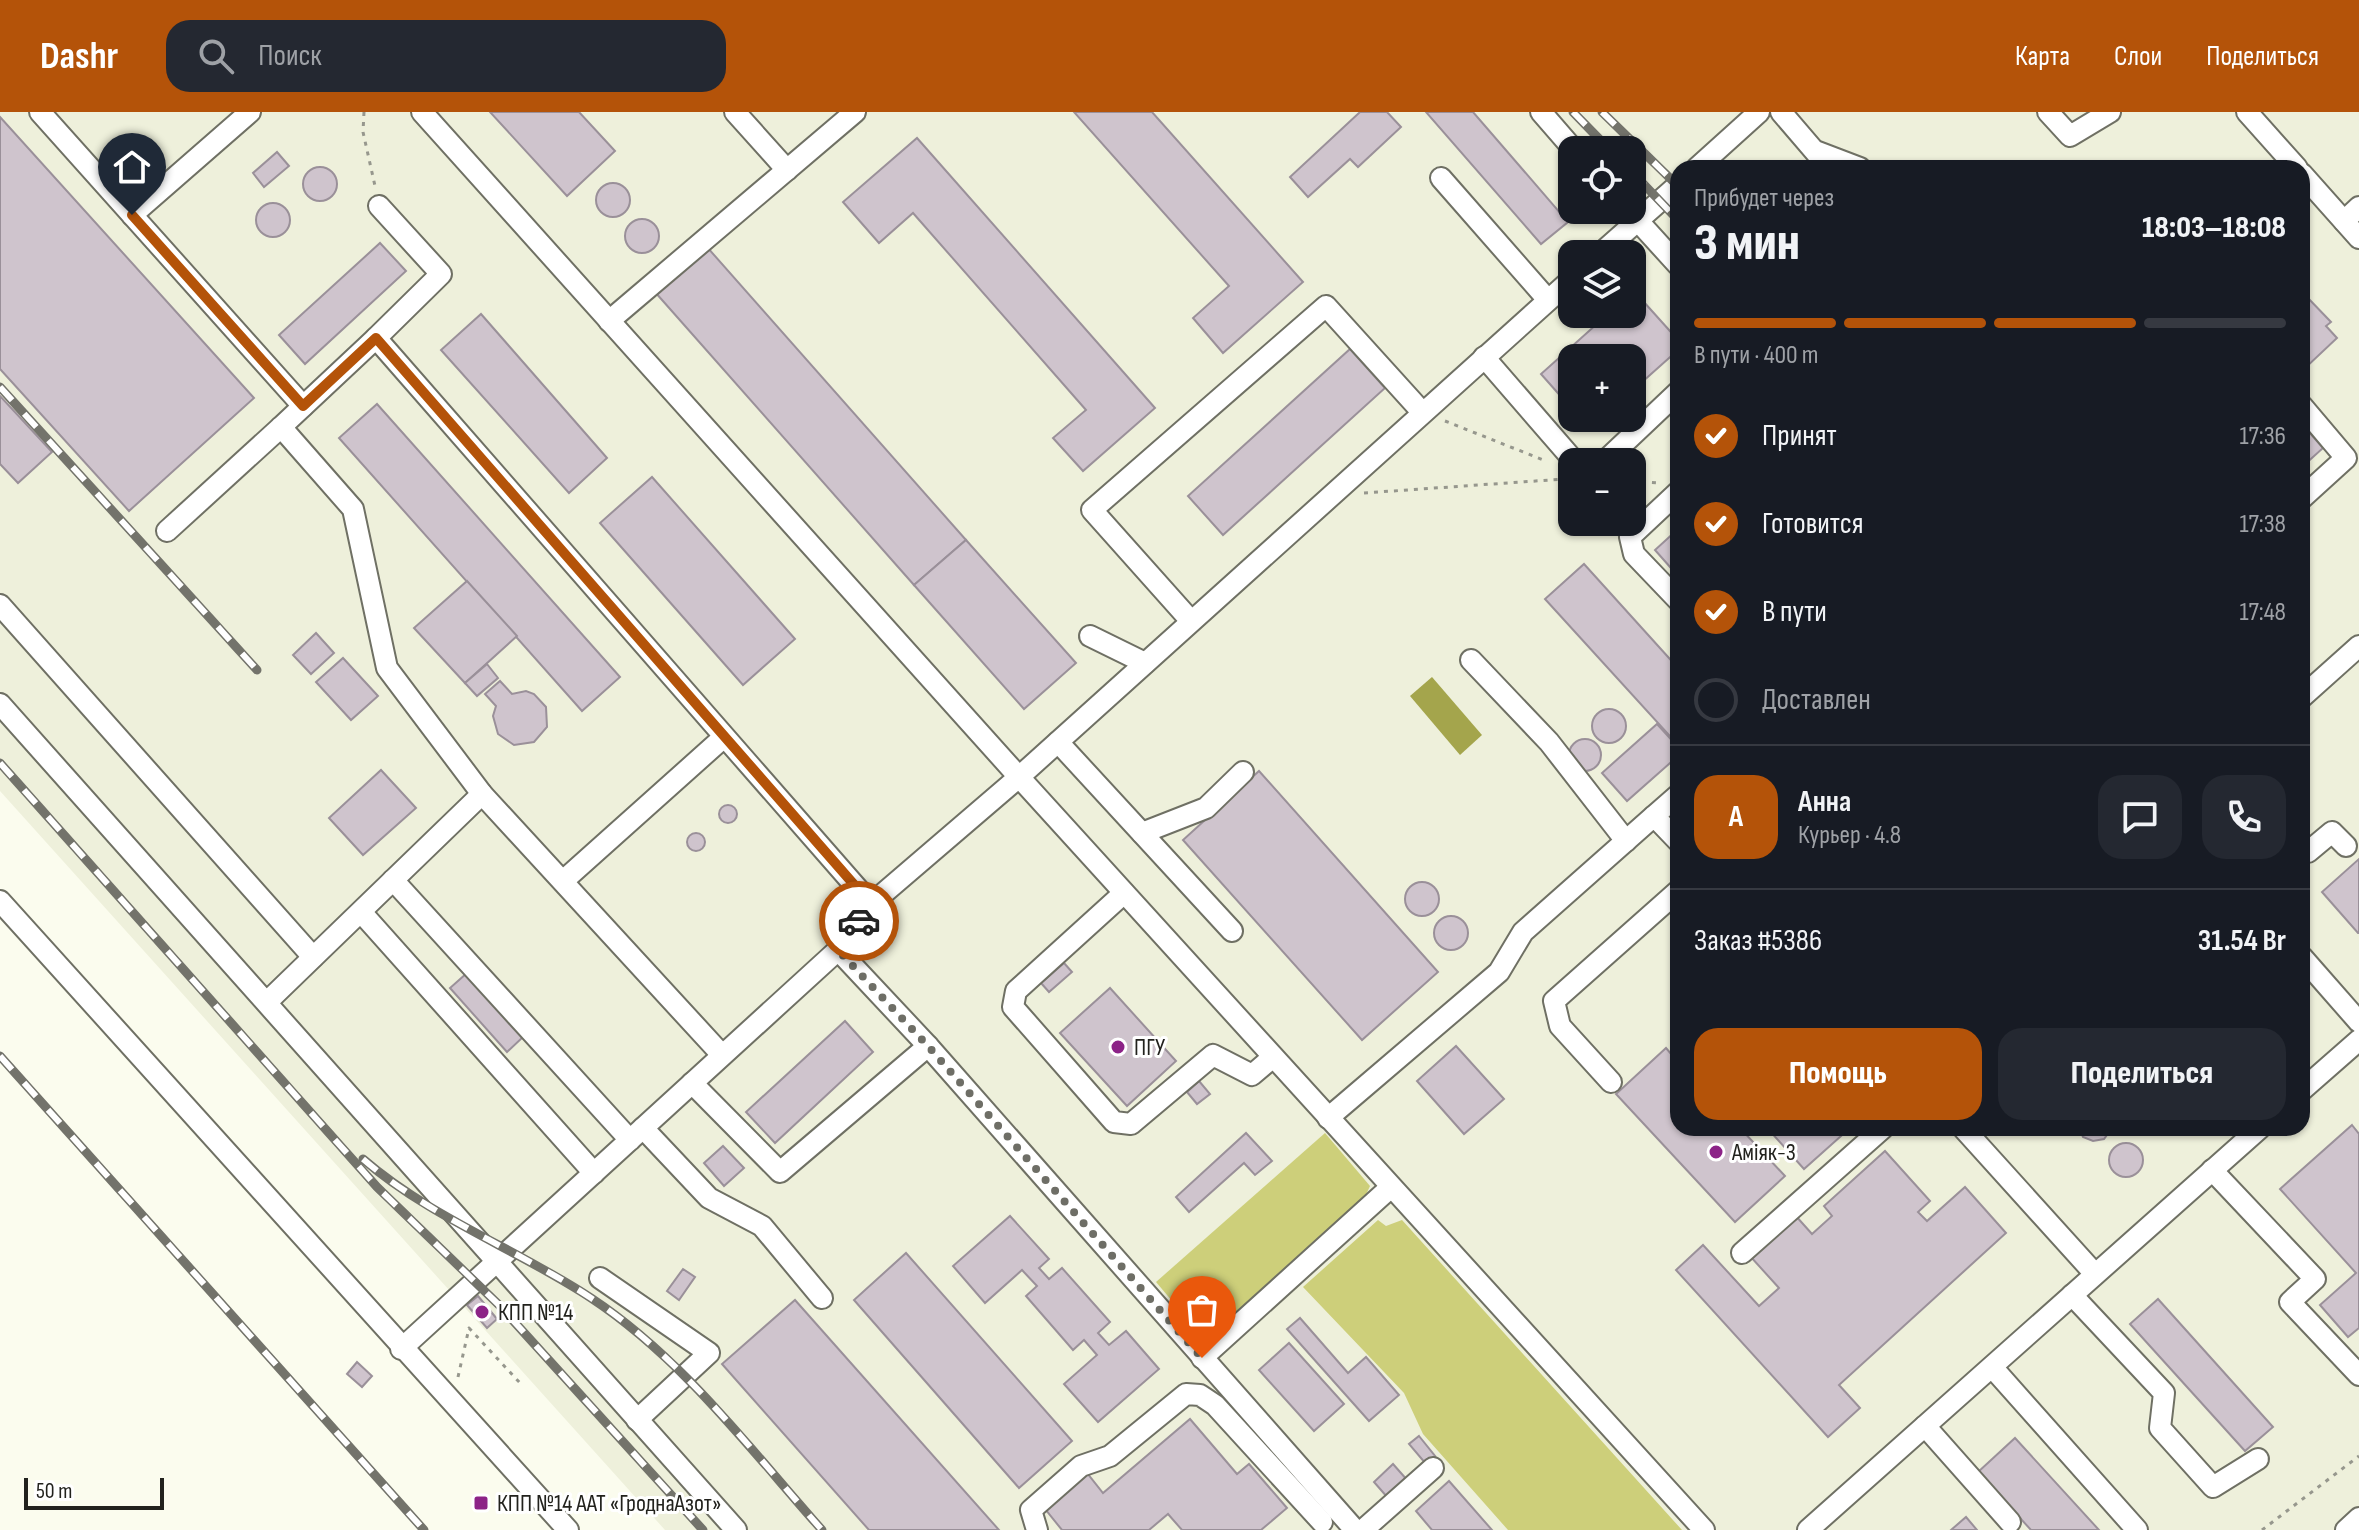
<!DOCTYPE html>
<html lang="ru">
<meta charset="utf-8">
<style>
:root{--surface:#171b24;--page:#242831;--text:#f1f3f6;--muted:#9ea1a6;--line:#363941;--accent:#b45309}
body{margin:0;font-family:"Sofia Sans Condensed",sans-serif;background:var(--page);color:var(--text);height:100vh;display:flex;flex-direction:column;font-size:30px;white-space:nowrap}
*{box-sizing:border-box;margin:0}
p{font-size:26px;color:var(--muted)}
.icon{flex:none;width:44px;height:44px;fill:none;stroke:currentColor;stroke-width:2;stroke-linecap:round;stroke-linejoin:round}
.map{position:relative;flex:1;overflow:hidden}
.side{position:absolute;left:1670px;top:48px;width:640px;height:976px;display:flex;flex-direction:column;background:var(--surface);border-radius:24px;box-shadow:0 2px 6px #0004}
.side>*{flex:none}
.fabs{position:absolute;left:1558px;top:24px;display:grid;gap:16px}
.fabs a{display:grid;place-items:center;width:88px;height:88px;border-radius:16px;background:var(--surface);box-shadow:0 2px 6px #0004;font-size:40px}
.scale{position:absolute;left:24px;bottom:20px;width:140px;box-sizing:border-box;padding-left:8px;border:4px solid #22221d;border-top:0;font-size:22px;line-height:28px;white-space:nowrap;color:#22221d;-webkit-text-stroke:6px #fff;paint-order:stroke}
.pin{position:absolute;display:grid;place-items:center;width:68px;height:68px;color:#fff;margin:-82px -34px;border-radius:50% 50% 50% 0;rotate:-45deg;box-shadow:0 0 8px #0007}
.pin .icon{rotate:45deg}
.courier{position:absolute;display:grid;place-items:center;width:80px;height:80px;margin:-40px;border:6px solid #b45309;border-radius:50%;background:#fff;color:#222;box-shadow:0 2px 10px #0007}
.head em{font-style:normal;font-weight:800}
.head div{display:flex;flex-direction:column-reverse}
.head{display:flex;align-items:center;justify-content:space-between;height:136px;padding:0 24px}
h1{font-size:52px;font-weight:800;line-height:60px}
.bar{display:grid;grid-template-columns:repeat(4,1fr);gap:12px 8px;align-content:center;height:96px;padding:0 24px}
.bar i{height:10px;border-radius:6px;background:var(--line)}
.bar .selected{background:var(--accent)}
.bar p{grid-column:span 4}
.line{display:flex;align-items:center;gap:20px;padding:0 24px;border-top:2px solid var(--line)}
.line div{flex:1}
.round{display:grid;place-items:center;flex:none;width:84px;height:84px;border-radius:24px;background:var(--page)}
ol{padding:0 24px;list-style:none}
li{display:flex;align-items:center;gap:24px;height:88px}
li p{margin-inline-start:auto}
li .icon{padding:8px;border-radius:50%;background:var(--accent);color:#fff;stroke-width:4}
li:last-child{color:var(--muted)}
li i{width:44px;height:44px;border:4px solid var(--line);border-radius:50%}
.button{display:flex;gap:16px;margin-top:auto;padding:16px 24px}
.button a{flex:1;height:92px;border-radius:24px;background:var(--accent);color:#fff;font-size:32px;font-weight:800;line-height:92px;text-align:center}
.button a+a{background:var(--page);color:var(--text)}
header{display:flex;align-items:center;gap:48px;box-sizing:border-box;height:112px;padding:0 40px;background:var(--accent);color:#fff}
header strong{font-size:38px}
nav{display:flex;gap:44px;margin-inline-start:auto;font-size:28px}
.search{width:560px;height:72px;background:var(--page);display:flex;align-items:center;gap:20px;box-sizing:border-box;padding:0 28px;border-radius:24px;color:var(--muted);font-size:30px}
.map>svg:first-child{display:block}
.built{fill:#eef0db;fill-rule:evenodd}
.green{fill:#cdcf7a}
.water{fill:#a4a54c}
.building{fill:#cfc4cd;stroke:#9a9099;stroke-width:2}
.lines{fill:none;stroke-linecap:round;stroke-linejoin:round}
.minor-casing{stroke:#6f7064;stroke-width:24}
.path{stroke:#96978d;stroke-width:3;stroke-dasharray:4 6;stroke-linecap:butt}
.minor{stroke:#fff;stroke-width:20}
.rail-casing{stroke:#73736b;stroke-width:9}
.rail{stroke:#fff;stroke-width:6;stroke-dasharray:18;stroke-linecap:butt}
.done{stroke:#6e6e66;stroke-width:8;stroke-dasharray:0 14.4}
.route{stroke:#b45309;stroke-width:10}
.poi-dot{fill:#8c2387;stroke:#fff;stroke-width:3}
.labels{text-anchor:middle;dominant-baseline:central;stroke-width:6;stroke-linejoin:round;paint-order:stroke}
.poi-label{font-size:24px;fill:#22221d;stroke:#fff;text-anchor:start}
</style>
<header>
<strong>Dashr</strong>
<div class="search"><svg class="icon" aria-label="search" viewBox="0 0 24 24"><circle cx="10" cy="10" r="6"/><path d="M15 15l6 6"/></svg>Поиск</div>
<nav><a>Карта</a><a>Слои</a><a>Поделиться</a></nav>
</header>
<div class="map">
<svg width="2359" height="1418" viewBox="0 0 2359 1418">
<rect width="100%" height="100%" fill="#fbfcee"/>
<path class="built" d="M0,0H2359V1418H665L0,679ZM1572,38H1632V98H1572ZM1678,56H2302V1016H1678ZM1572,142H1632V202H1572ZM1572,246H1632V306H1572ZM1572,350H1632V410H1572Z"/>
<g class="green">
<path d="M1325,1021L1370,1074L1363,1089L1205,1228L1156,1170Z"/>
<path d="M1378,1108L1386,1114L1402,1108L1682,1418H1508L1423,1322L1404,1281L1303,1175Z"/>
</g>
<path class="water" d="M1432,565L1482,623L1460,643L1410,584Z"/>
<g class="building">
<path d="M490,0H579L615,39L567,84Z"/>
<path d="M1074,0H1152L1303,170L1223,241L1193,206L1229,174Z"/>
<path d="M1360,0H1387L1401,15L1358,55L1350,47L1308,85L1290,65Z"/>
<path d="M1426,0H1473L1568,110L1541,132Z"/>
<path d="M0,5L254,286L129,399L0,257Z"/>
<path d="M917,26L1155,296L1083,359L1053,326L1086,298L913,101L879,131L843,90Z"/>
<path d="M277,40L289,54L264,75L253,61Z"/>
<circle cx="320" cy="72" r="17"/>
<circle cx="613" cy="88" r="17"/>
<circle cx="273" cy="108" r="17"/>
<circle cx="642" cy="124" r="17"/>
<path d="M380,131L406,159L305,252L279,223Z"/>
<path d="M707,135L966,428L914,473L655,180Z"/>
<path d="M1634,179L1678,228V238L1632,279V246H1572V297L1541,262L1608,202H1632Z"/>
<path d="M2306,184L2331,210L2326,214L2337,226L2302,259V188Z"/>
<path d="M481,202L607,346L569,381L441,238Z"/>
<path d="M1350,237L1385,276L1223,423L1188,384Z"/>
<path d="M0,284L52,340L18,371L0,352Z"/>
<path d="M377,292L620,565L582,599L339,326Z"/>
<path d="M2302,312L2323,336L2302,355Z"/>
<path d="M652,365L795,527L743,573L600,411Z"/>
<path d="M1678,417V464L1655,438Z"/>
<path d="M966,428L1076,551L1024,597L914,473Z"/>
<path d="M1584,452L1678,556V633L1545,487Z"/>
<path d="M467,469L517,524L465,571L414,516Z"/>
<path d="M316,521L334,541L311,562L293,543Z"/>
<path d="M343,546L378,584L351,608L316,570Z"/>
<path d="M487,552L498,566L477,584L465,571Z"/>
<path d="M500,569L512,582L526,579L534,582L546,595L547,615L534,630L514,633L498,622L493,604L496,594L485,582Z"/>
<circle cx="1609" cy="614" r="17"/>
<path d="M1657,612L1678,635V644L1627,689L1602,661Z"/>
<circle cx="1585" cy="643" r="16"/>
<path d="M381,658L416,696L363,743L329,706Z"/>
<path d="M1259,659L1438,860L1362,928L1183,728Z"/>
<circle cx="728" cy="702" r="9"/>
<circle cx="696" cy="730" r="9"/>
<path d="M2359,747V821H2358L2322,780Z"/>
<circle cx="1422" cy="787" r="17"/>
<circle cx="1451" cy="821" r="17"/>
<path d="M1064,851L1072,860L1049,880L1041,871Z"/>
<path d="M467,861L523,925L507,940L450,876Z"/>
<path d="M1110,876L1176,949L1127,994L1060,921Z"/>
<path d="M845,909L873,940L775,1031L746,1000Z"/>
<path d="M1456,934L1504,987L1464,1022L1417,969Z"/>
<path d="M1666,936L1678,950V1016H1740L1785,1064L1735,1110L1616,982Z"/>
<path d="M1199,969L1210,982L1197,992L1187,980Z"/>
<path d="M2352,1013L2359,1022V1216L2348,1225L2320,1193L2356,1161L2280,1077Z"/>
<path d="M1771,1016H1850L1804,1057L1769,1018Z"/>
<path d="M2079,1016H2112L2104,1027L2093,1029L2083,1025Z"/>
<path d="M1246,1021L1272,1049L1255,1063L1244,1051L1189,1100L1176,1085Z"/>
<circle cx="2126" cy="1048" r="17"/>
<path d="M723,1034L744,1056L724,1074L704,1051Z"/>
<path d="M1885,1039L1930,1089L1918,1100L1927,1109L1965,1075L2006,1121L1839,1273L1860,1296L1828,1325L1676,1158L1703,1133L1759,1194L1779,1176L1750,1144L1795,1103L1812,1122L1832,1104L1824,1094Z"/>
<path d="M1010,1104L1049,1147L1039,1156L1049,1167L1062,1156L1110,1210L1098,1221L1109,1233L1126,1219L1159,1257L1098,1310L1064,1272L1097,1243L1084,1228L1073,1238L1026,1184L1037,1174L1022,1158L985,1191L953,1154Z"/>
<path d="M906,1141L1072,1329L1019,1376L854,1188Z"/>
<path d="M683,1157L695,1165L679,1188L667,1179Z"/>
<path d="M478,1184L497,1207L487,1216L467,1193Z"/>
<path d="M2158,1187L2273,1315L2245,1339L2130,1212Z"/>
<path d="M795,1188L999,1418H869L722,1252Z"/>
<path d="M1300,1206L1348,1261L1366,1245L1399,1283L1369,1309L1287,1217Z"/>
<path d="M1289,1231L1344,1292L1314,1319L1259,1258Z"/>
<path d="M357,1250L372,1264L362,1275L347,1262Z"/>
<path d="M1190,1307L1237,1362L1249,1352L1287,1396L1261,1418H1182L1168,1402L1149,1418H1062L1045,1397L1087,1361L1103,1381Z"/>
<path d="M1419,1324L1435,1344L1426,1352L1409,1332Z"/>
<path d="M2015,1326L2099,1418H2031L1978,1360Z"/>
<path d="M1393,1352L1408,1369L1388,1386L1374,1370Z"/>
<path d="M1449,1369L1492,1418H1432L1416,1399Z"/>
<path d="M1966,1405L1977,1418H1951Z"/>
</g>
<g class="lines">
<defs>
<g id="minor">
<path d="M40,0L303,294"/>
<path d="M422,0L1019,665L1704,1418"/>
<path d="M735,0L787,58"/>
<path d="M1541,0L1574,38"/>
<path d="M1781,0L1829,56"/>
<path d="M2048,0L2070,24L2110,0"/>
<path d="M2247,0L2297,56"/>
<path d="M1818,40L1860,56"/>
<path d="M1697,56L1759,0"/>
<path d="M2302,62L2359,126"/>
<path d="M1441,66L1548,188"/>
<path d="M1628,98L1678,153"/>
<path d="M132,103L250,0"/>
<path d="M2344,109L2359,95"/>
<path d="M1600,142L1678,73"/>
<path d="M609,209L855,0"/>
<path d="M376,226L441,162L379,94"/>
<path d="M1484,245L1575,350"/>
<path d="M2302,294L2346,346L2302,386"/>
<path d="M1604,350L1678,280"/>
<path d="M1678,380L1630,425L1634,442L1678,488"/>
<path d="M167,419L281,315"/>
<path d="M0,493L313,845"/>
<path d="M1191,509L1092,398L1326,194L1422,300"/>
<path d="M1090,524L1145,551"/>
<path d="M1471,548L1549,630L1626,729"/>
<path d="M2302,585L2359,534"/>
<path d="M0,592L736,1418"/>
<path d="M1058,630L1232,819"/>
<path d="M1654,704L1678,683"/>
<path d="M1142,721L1206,696L1243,660"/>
<path d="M2302,739L2308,740L2332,720L2346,734"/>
<path d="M393,768L630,1028"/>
<path d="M563,769L724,625"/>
<path d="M1124,781L1016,879L1013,895L1114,1010L1131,1012L1213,943L1252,963L1273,945"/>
<path d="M0,789L568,1418"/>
<path d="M361,800L594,1061"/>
<path d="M838,838L928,934L1355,1418"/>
<path d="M2302,845L2359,910"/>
<path d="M267,890L482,682"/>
<path d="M722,943L482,682L387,556L353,397L281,315L376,226L871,792"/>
<path d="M1611,970L1560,914L1554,889L1678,779"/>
<path d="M692,971L780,1060L928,934"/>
<path d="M2302,978L2359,928"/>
<path d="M1328,1006L1499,860L1523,820L1654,704L1678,729"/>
<path d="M643,1016L709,1086L762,1114L822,1186"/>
<path d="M1963,1016L2095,1162"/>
<path d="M2212,1058L2315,1167L2290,1190L2359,1263"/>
<path d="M1742,1141L1883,1016"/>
<path d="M600,1166L709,1241L637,1308"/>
<path d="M2072,1183L2164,1281L2160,1316L2213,1375L2258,1347"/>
<path d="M401,1237L838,838L871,792L1019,665L1572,167"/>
<path d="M1202,1246L1391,1075"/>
<path d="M1992,1255L2137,1418"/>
<path d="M1925,1314L2010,1410"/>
<path d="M1037,1418L1031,1398L1081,1354L1110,1344L1186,1282L1200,1283L1215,1293L1322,1410"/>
<path d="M1363,1418L1433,1356"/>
<path d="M1808,1418L2260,1016"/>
<path d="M2346,1418L2359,1406"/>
</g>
</defs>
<use href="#minor" class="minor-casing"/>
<g class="path">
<path d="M364,0L363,20L375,74"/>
<path d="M1445,309L1546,349"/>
<path d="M1632,369L1658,371"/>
<path d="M1364,381L1564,367"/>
<path d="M458,1265L469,1216L520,1271"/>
<path d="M2262,1418L2359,1344"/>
</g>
<use href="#minor" class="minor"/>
<defs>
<g id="rail">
<path d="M1573,0L1610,38"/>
<path d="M1602,0L1678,74"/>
<path d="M1632,60L1678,108"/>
<path d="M0,275L257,558"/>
<path d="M0,651L377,1075L499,1193L703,1418"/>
<path d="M0,944L424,1418"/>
<path d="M363,1047C431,1106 517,1137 591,1186C682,1246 750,1337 822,1418"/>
</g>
</defs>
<use href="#rail" class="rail-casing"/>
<use href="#rail" class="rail"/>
</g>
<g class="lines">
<path class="done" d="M859,809L838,838L928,934L1202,1246"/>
<path class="route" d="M132,103L303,294L376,226L871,792L859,809"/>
</g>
<g class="poi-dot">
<circle cx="1118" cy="935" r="8"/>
<circle cx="1716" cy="1040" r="8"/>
<circle cx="482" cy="1200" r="8"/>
<rect x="473" y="1383" width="16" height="16" rx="4"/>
</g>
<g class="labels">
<g class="poi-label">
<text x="1134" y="935">ПГУ</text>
<text x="1732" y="1040">Аміяк-3</text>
<text x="498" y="1200">КПП №14</text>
<text x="497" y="1391">КПП №14 ААТ «ГроднаАзот»</text>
</g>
</g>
</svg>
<div class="fabs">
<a><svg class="icon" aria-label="locate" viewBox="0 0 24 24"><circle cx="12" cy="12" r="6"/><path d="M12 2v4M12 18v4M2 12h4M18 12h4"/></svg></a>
<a><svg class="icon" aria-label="layers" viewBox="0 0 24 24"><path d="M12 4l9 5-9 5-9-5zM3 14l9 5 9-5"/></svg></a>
<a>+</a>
<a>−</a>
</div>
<div class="scale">50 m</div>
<div class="pin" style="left:1202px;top:1246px;background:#ea580c"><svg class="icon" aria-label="bag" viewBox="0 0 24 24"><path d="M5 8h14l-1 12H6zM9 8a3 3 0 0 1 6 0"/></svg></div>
<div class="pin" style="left:132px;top:103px;background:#1f2937"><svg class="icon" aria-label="home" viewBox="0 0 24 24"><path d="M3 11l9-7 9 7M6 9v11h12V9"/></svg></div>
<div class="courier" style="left:859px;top:809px"><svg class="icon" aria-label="car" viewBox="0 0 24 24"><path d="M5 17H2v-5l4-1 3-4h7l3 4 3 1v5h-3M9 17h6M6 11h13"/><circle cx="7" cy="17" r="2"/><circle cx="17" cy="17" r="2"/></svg></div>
<section class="side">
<div class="head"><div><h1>3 мин</h1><p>Прибудет через</p></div><em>18:03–18:08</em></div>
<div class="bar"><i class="selected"></i><i class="selected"></i><i class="selected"></i><i></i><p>В пути · 400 m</p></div>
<ol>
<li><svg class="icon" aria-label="check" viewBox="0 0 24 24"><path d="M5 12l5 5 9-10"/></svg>Принят<p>17:36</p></li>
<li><svg class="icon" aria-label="check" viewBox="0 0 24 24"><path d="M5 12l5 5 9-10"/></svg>Готовится<p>17:38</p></li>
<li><svg class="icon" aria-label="check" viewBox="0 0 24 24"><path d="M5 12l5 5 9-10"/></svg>В пути<p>17:48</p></li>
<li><i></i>Доставлен</li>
</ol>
<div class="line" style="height:144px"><b class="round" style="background:var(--accent);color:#fff">А</b><div><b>Анна</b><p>Курьер · 4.8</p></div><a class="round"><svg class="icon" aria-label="chat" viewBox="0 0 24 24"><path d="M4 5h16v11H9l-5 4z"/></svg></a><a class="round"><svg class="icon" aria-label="phone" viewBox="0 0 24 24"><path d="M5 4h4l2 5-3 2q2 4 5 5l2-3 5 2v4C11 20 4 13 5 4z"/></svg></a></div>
<div class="line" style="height:104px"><div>Заказ #5386</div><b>31.54 Br</b></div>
<div class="button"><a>Помощь</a><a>Поделиться</a></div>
</section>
</div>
